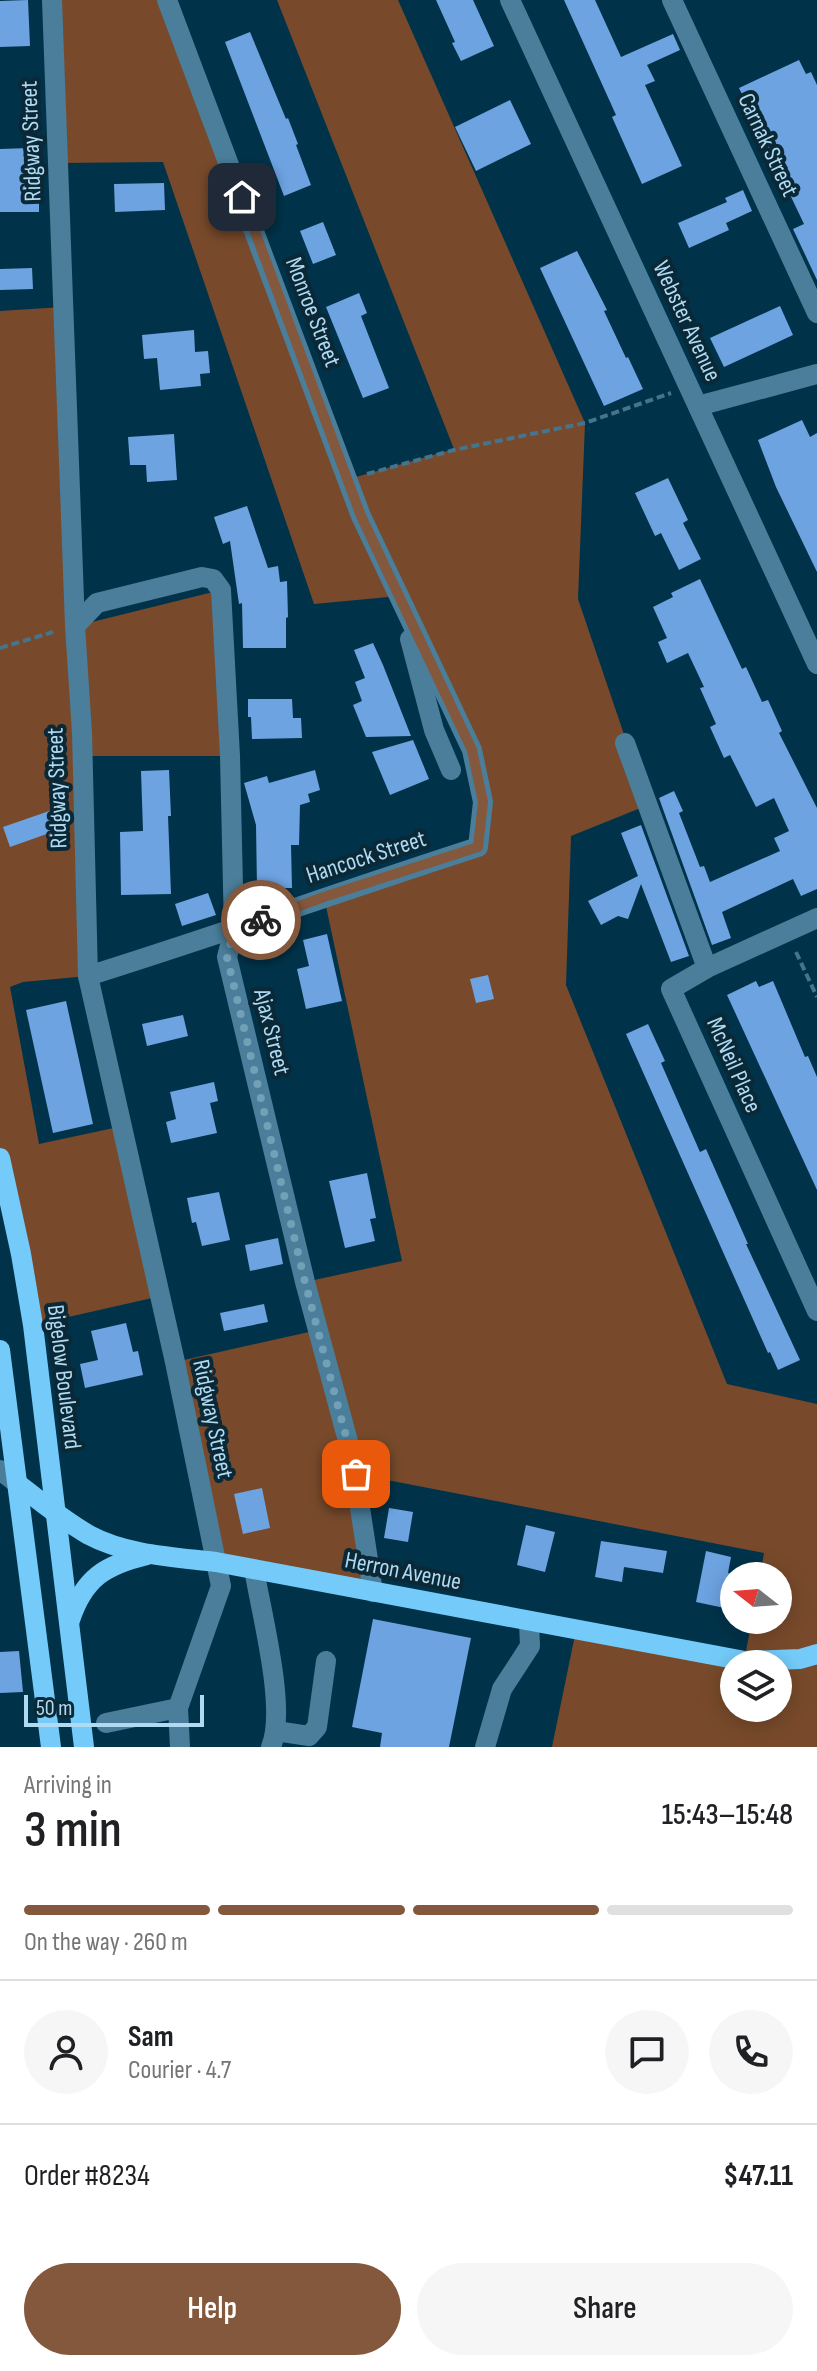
<!DOCTYPE html>
<meta charset="utf-8">
<style>
:root{--surface:#fff;--page:#f6f6f6;--text:#202124;--muted:#757577;--line:#e0e0e0;--accent:#84583c}
body{margin:0;font-family:"Sofia Sans Condensed",sans-serif;background:var(--page);color:var(--text);height:100vh;display:flex;flex-direction:column;font-size:30px;white-space:nowrap}
*{box-sizing:border-box;margin:0}
p{font-size:26px;color:var(--muted)}
.icon{flex:none;width:44px;height:44px;fill:none;stroke:currentColor;stroke-width:2;stroke-linecap:round;stroke-linejoin:round}
.map{position:relative;height:1747px;overflow:hidden}
.details{display:flex;flex-direction:column;background:var(--surface);flex:1}
.details>*{flex:none}
.needle{width:52px;rotate:287deg}
.fabs{position:absolute;left:720px;top:1562px;display:grid;gap:16px}
.fabs a{display:grid;place-items:center;width:72px;height:72px;border-radius:50%;background:var(--surface);box-shadow:0 4px 20px #0003;font-size:40px}
.scale{position:absolute;left:24px;bottom:20px;width:180px;box-sizing:border-box;padding-left:8px;border:4px solid #b0daf1;border-top:0;font-size:22px;line-height:28px;white-space:nowrap;color:#b0daf1;-webkit-text-stroke:6px #0b2836;paint-order:stroke}
.pin{position:absolute;display:grid;place-items:center;width:68px;height:68px;color:#fff;margin:-34px;border-radius:16px;box-shadow:0 4px 12px #0006}
.courier{position:absolute;display:grid;place-items:center;width:80px;height:80px;margin:-40px;border:6px solid #84583c;border-radius:50%;background:#fff;color:#222;box-shadow:0 2px 10px #0007}
.overview em{font-style:normal;font-weight:600}
.overview div{display:flex;flex-direction:column-reverse}
.overview{display:flex;align-items:center;justify-content:space-between;height:136px;padding:0 24px}
h1{font-size:52px;font-weight:600;line-height:60px}
.bar{display:grid;grid-template-columns:repeat(4,1fr);gap:12px 8px;align-content:center;height:96px;padding:0 24px}
.bar i{height:10px;border-radius:6px;background:var(--line)}
.bar .active{background:var(--accent)}
.bar p{grid-column:span 4}
.line{display:flex;align-items:center;gap:20px;padding:0 24px;border-top:2px solid var(--line)}
.line div{flex:1}
.round{display:grid;place-items:center;flex:none;width:84px;height:84px;border-radius:42px;background:var(--page)}
.primary-button{display:flex;gap:16px;margin-top:auto;padding:16px 24px}
.primary-button a{flex:1;height:92px;border-radius:48px;background:var(--accent);color:#fff;font-size:32px;font-weight:600;line-height:92px;text-align:center}
.primary-button a+a{background:var(--page);color:var(--text)}
.map>svg:first-child{display:block}
.green{fill:#784a2b;fill-rule:evenodd}
.building{fill:#6da3e1}
.lines{fill:none;stroke-linecap:round;stroke-linejoin:round}
.path{stroke:#45758c;stroke-width:4;stroke-dasharray:8 4;stroke-linecap:butt}
.minor{stroke:#4a7e9a;stroke-width:20}
.major{stroke:#74cbf9;stroke-width:20}
.done{stroke:#72a0b7;stroke-width:8;stroke-dasharray:0 14.4}
.route{stroke:#84583c;stroke-width:10}
.labels{text-anchor:middle;dominant-baseline:central;stroke-width:8;stroke-linejoin:round;paint-order:stroke}
.street-label{font-size:24px;fill:#b0daf1;stroke:#0b2836}
</style>
<div class="map">
<svg width="817" height="1747" viewBox="0 0 817 1747">
<rect width="100%" height="100%" fill="#00334a"/>
<g class="green">
<path d="M52,0H174L349,479L454,449L277,0H398L585,423L578,599L648,805L571,836L566,985L727,1384L817,1404V1747H552L576,1630L744,1661L752,1620H778V1576H760L764,1553L356,1474L373,1592L216,1562L175,1362L318,1330L305,1282L402,1261L324,897L478,847L483,802L399,596L314,604L163,162L58,163ZM734,1664H778V1708H734Z"/>
<path d="M63,307L76,626L221,590L230,756H83L88,976L23,982L10,987L39,1144L123,1126L161,1296L33,1325L0,1158V311Z"/>
</g>
<g class="building">
<path d="M28,0L30,46L0,47V1Z"/>
<path d="M436,0H473L494,46L461,61L452,43L455,42Z"/>
<path d="M564,0H595L621,57L673,34L680,50L647,65L655,81L645,85L682,166L642,184L612,117L616,115Z"/>
<path d="M250,32L286,119L288,118L298,144L296,145L311,185L284,196L225,42Z"/>
<path d="M799,60L806,74L811,72L817,85V280L793,229L804,224L739,88Z"/>
<path d="M510,100L531,144L476,171L455,127Z"/>
<path d="M30,148V174L39,173V212H0V149Z"/>
<path d="M164,183L165,210L115,212L114,184Z"/>
<path d="M743,190L752,211L726,223L729,230L689,248L678,223L727,202L725,198Z"/>
<path d="M323,222L336,255L313,264L300,231Z"/>
<path d="M577,251L607,310L604,311L626,358L628,357L643,389L604,406L540,268Z"/>
<path d="M32,268L33,289L0,290V269Z"/>
<path d="M359,293L367,313L361,316L389,388L363,398L326,307Z"/>
<path d="M780,306L793,335L724,367L710,338Z"/>
<path d="M194,330L195,352L208,351L210,373L200,374L201,386L160,390L157,358L144,359L142,335Z"/>
<path d="M802,420L810,437L817,433V572L776,487L758,440Z"/>
<path d="M174,434L177,480L147,482L146,465H130L128,437Z"/>
<path d="M668,478L688,520L683,523L701,559L679,570L661,533L655,536L635,493Z"/>
<path d="M247,506L268,568L278,566L280,582L287,581L288,617L286,618V648H243L242,603L239,604L230,541L223,544L214,517Z"/>
<path d="M700,579L742,669L746,667L762,702L768,700L782,731L779,733L817,808V889L801,896L793,879L722,912L731,938L712,945L659,798L674,791L683,811L679,813L700,867L704,866L710,882L780,851L774,838L789,831L774,798L756,807L730,755L724,758L710,727L716,724L700,688L704,687L688,653L667,663L658,642L667,638L653,607L673,597L671,593Z"/>
<path d="M373,643L383,665L411,736L366,737L353,705L362,701L355,682L365,678L354,650Z"/>
<path d="M248,699H292L293,718H301L302,738L252,739L251,717H248Z"/>
<path d="M413,740L429,779L390,795L372,752Z"/>
<path d="M169,770L171,816H168L171,894L121,895L120,832L143,831L141,771Z"/>
<path d="M315,770L320,790L308,794L310,802L300,805L299,845H291L292,888H257L256,825L244,783L267,776L269,783Z"/>
<path d="M58,808V830L10,847L3,827Z"/>
<path d="M641,825L689,956L671,962L641,884L628,919L618,916L601,925L588,901L638,876L621,833Z"/>
<path d="M208,893L216,915L182,926L175,904Z"/>
<path d="M327,934L342,1001L306,1009L297,969L309,966L303,940Z"/>
<path d="M488,975L494,999L476,1003L470,979Z"/>
<path d="M756,981L759,987L773,981L805,1057L808,1056L817,1077V1190L727,995Z"/>
<path d="M66,1001L93,1124L53,1133L26,1010Z"/>
<path d="M183,1015L188,1036L147,1046L142,1024Z"/>
<path d="M648,1024L665,1061L661,1063L700,1152L706,1149L748,1244H746L800,1360L778,1370L770,1352L768,1353L626,1034Z"/>
<path d="M214,1082L218,1101L210,1103L217,1133L171,1143L166,1122L176,1119L170,1092Z"/>
<path d="M367,1173L376,1218L370,1219L375,1241L345,1248L329,1181Z"/>
<path d="M219,1192L230,1240L202,1246L196,1222L192,1223L187,1198Z"/>
<path d="M278,1238L283,1264L250,1271L245,1245Z"/>
<path d="M264,1304L268,1322L224,1331L220,1313Z"/>
<path d="M126,1323L133,1352L138,1351L143,1375L85,1388L80,1364L98,1360L91,1331Z"/>
<path d="M262,1488L270,1528L243,1534L234,1494Z"/>
<path d="M389,1508L413,1512L408,1542L384,1538Z"/>
<path d="M526,1525L555,1532L545,1572L517,1565Z"/>
<path d="M601,1541L667,1551L663,1573L624,1567L622,1582L595,1577Z"/>
<path d="M706,1551L731,1557L728,1573L734,1574V1610L696,1602Z"/>
<path d="M373,1619L471,1638L449,1747H380L382,1733L352,1727Z"/>
<path d="M19,1651L23,1692L0,1693V1652Z"/>
</g>
<g class="lines">
<g class="path">
<path d="M367,474L454,450L585,423L671,393"/>
<path d="M0,648L53,632"/>
<path d="M796,952L817,997"/>
</g>
<g class="minor">
<path d="M52,0L75,626L82,733L88,976L175,1362L221,1586L178,1708L180,1747"/>
<path d="M510,0L817,664"/>
<path d="M672,0L817,313"/>
<path d="M698,406L817,374"/>
<path d="M75,626L97,603L202,577L213,579L221,590L230,756L234,930L227,957L305,1282L352,1456L373,1592"/>
<path d="M410,639L434,730L451,770"/>
<path d="M625,743L707,968"/>
<path d="M817,918L707,968L671,989L817,1311"/>
<path d="M88,976C219,935 348,889 478,847L483,802L472,750L361,516L167,0"/>
<path d="M0,1470L18,1484"/>
<path d="M254,1569C261,1612 287,1709 271,1747"/>
<path d="M106,1723L178,1708"/>
<path d="M276,1731L309,1736L317,1727L326,1661"/>
<path d="M485,1747L502,1689L530,1646L529,1622"/>
</g>
<g class="major">
<path d="M0,1158L21,1254L33,1325L84,1747"/>
<path d="M0,1350L51,1747"/>
<path d="M18,1484C41,1502 63,1520 89,1535C126,1555 174,1557 216,1562L745,1661L800,1659L817,1654"/>
<path d="M70,1620C84,1578 105,1565 147,1555"/>
</g>
</g>
<g class="lines">
<path class="done" d="M261,920L234,930L227,957L305,1282L356,1474"/>
<path class="route" d="M242,197L361,516L472,750L483,802L478,847L324,897L261,920"/>
</g>
<g class="labels">
<g class="street-label">
<text transform="translate(31 141) rotate(-92)">Ridgway Street</text>
<text transform="translate(768 145) rotate(65)">Carnak Street</text>
<text transform="translate(313 312) rotate(69)">Monroe Street</text>
<text transform="translate(687 321) rotate(65)">Webster Avenue</text>
<text transform="translate(57 788) rotate(-92)">Ridgway Street</text>
<text transform="translate(366 857) rotate(-18)">Hancock Street</text>
<text transform="translate(272 1032) rotate(76)">Ajax Street</text>
<text transform="translate(734 1065) rotate(66)">McNeil Place</text>
<text transform="translate(64 1377) rotate(83)">Bigelow Boulevard</text>
<text transform="translate(213 1419) rotate(78)">Ridgway Street</text>
<text transform="translate(403 1571) rotate(11)">Herron Avenue</text>
</g>
</g>
</svg>
<div class="fabs">
<a><svg class="needle" viewBox="-14 -14 28 28"><path d="M0-13l5 13h-10z" fill="#e53935"/><path d="M0 13l5-13h-10z" fill="#757577"/></svg></a>
<a><svg class="icon" aria-label="layers" viewBox="0 0 24 24"><path d="M12 4l9 5-9 5-9-5zM3 14l9 5 9-5"/></svg></a>
</div>
<div class="scale">50 m</div>
<div class="pin" style="left:356px;top:1474px;background:#ea580c"><svg class="icon" aria-label="bag" viewBox="0 0 24 24"><path d="M5 8h14l-1 12H6zM9 8a3 3 0 0 1 6 0"/></svg></div>
<div class="pin" style="left:242px;top:197px;background:#1f2937"><svg class="icon" aria-label="home" viewBox="0 0 24 24"><path d="M3 11l9-7 9 7M6 9v11h12V9"/></svg></div>
<div class="courier" style="left:261px;top:920px"><svg class="icon" aria-label="bike" viewBox="0 0 24 24"><circle cx="6" cy="16" r="4"/><circle cx="18" cy="16" r="4"/><path d="M6 16l4-8h5l3 8M10 8l3 8H6M13 5h3"/></svg></div>
</div>
<section class="details">
<div class="overview"><div><h1>3 min</h1><p>Arriving in</p></div><em>15:43–15:48</em></div>
<div class="bar"><i class="active"></i><i class="active"></i><i class="active"></i><i></i><p>On the way · 260 m</p></div>
<div class="line" style="height:144px"><a class="round"><svg class="icon" aria-label="person" viewBox="0 0 24 24"><circle cx="12" cy="8" r="4"/><path d="M4 21q1-7 8-7t8 7"/></svg></a><div><b>Sam</b><p>Courier · 4.7</p></div><a class="round"><svg class="icon" aria-label="chat" viewBox="0 0 24 24"><path d="M4 5h16v11H9l-5 4z"/></svg></a><a class="round"><svg class="icon" aria-label="phone" viewBox="0 0 24 24"><path d="M5 4h4l2 5-3 2q2 4 5 5l2-3 5 2v4C11 20 4 13 5 4z"/></svg></a></div>
<div class="line" style="height:104px"><div>Order #8234</div><b>$47.11</b></div>
<div class="primary-button"><a>Help</a><a>Share</a></div>
</section>
